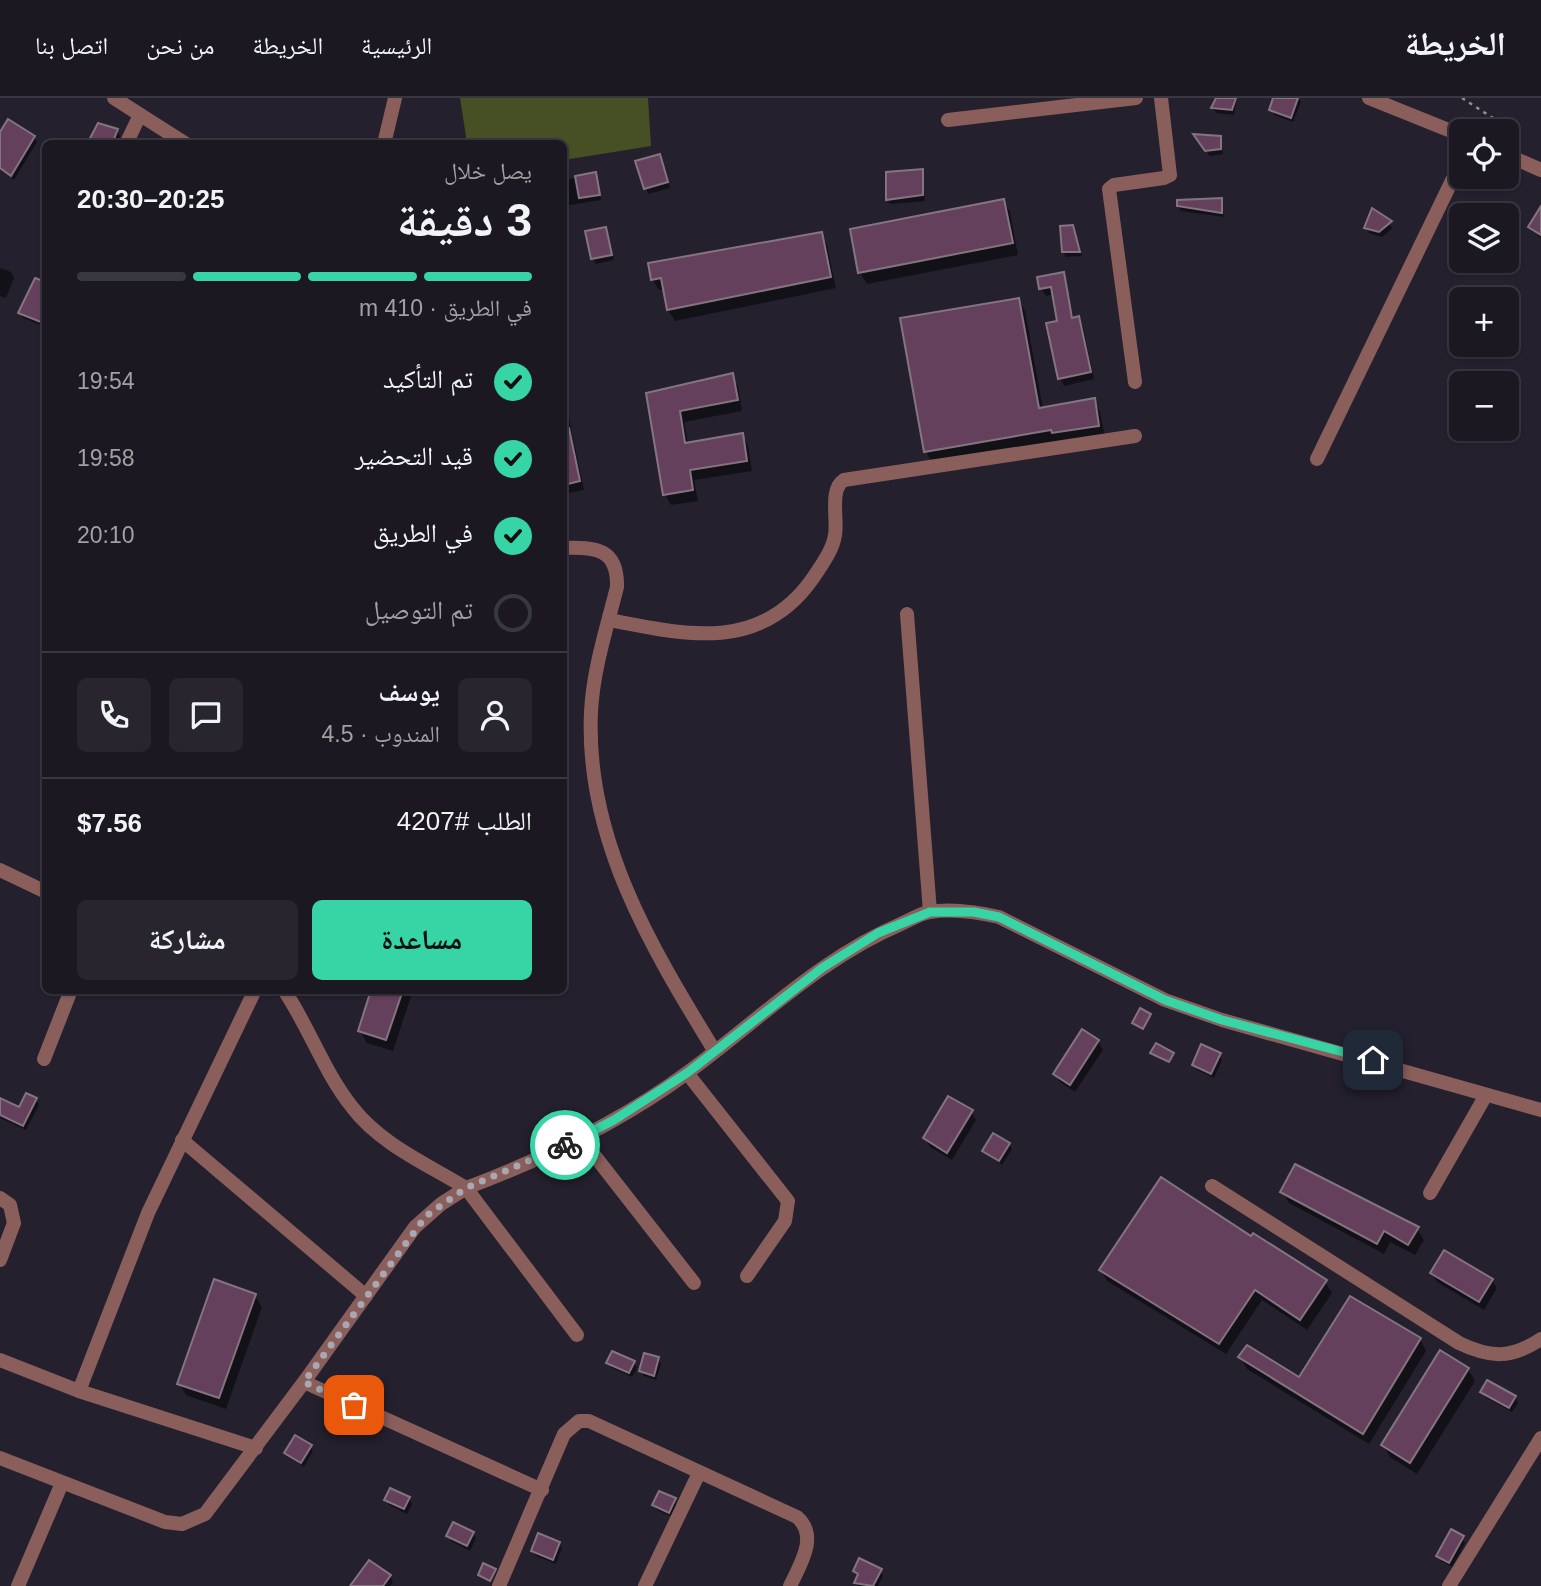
<!DOCTYPE html>
<html lang="ar">
<meta charset="utf-8">
<style>
:root{--surface:#1b1822;--page:#28252f;--text:#f1f3f6;--muted:#a0a0a5;--line:#393740;--accent:#37d4a6}
body{margin:0;font-family:Helvetica,"Noto Naskh Arabic",sans-serif;background:var(--page);color:var(--text);direction:rtl;height:100vh;display:flex;flex-direction:column;font-size:26px;white-space:nowrap}
*{box-sizing:border-box;margin:0}
p{font-size:23px;color:var(--muted)}
.icon{flex:none;width:38px;height:38px;fill:none;stroke:currentColor;stroke-width:2;stroke-linecap:round;stroke-linejoin:round}
.map{position:relative;flex:1;overflow:hidden;direction:ltr}
.side{position:absolute;left:42px;top:42px;width:525px;height:854px;display:flex;flex-direction:column;background:var(--surface);border-radius:10px;box-shadow:0 2px 5px #0004,0 0 0 2px var(--line);direction:rtl}
.side>*{flex:none}
.controls{position:absolute;left:1449px;top:21px;display:grid;gap:14px}
.controls a{display:grid;place-items:center;width:70px;height:70px;border-radius:10px;background:var(--surface);box-shadow:0 2px 5px #0004,0 0 0 2px var(--line);font-size:35px}
.pin{position:absolute;display:grid;place-items:center;width:60px;height:60px;color:#fff;margin:-30px;border-radius:14px;box-shadow:0 4px 10px #0006}
.courier{position:absolute;display:grid;place-items:center;width:70px;height:70px;margin:-35px;border:5px solid #37d4a6;border-radius:50%;background:#fff;color:#222;box-shadow:0 2px 9px #0007}
.head em{font-style:normal;font-weight:700}
.head div{display:flex;flex-direction:column-reverse}
.head{display:flex;align-items:center;justify-content:space-between;height:119px;padding:0 35px}
h1{font-size:46px;font-weight:700;line-height:52px}
.bar{display:grid;grid-template-columns:repeat(4,1fr);gap:10px 7px;align-content:center;height:84px;padding:0 35px}
.bar i{height:9px;border-radius:5px;background:var(--line)}
.bar .on{background:var(--accent)}
.bar p{grid-column:span 4}
.line{display:flex;align-items:center;gap:18px;padding:0 35px;border-top:2px solid var(--line)}
.line div{flex:1}
.round{display:grid;place-items:center;flex:none;width:74px;height:74px;border-radius:10px;background:var(--page)}
ol{padding:0 35px;list-style:none}
li{display:flex;align-items:center;gap:21px;height:77px}
li p{margin-inline-start:auto}
li .icon{padding:7px;border-radius:50%;background:var(--accent);color:#111;stroke-width:4}
li:last-child{color:var(--muted)}
li i{width:38px;height:38px;border:4px solid var(--line);border-radius:50%}
.button{display:flex;gap:14px;margin-top:auto;padding:14px 35px}
.button a{flex:1;height:80px;border-radius:10px;background:var(--accent);color:#111;font-size:28px;font-weight:700;line-height:80px;text-align:center}
.button a+a{background:var(--page);color:var(--text)}
header{display:flex;align-items:center;gap:42px;box-sizing:border-box;height:98px;padding:0 35px;background:var(--surface);border-bottom:2px solid var(--line)}
header strong{font-size:33px}
nav{display:flex;gap:38px;margin-inline-start:auto;font-size:24px}
.map>svg:first-child{display:block}
.forest{fill:#475024}
.shadow{fill:#0007}
.building{fill:#65405c;stroke:#84747f;stroke-width:2}
.lines{fill:none;stroke-linecap:round;stroke-linejoin:round}
.path{stroke:#918e9a;stroke-width:2.5;stroke-dasharray:3.5 5;stroke-linecap:butt}
.street{stroke:#8a5f5b;stroke-width:14}
.done{stroke:#a9a7b2;stroke-width:7;stroke-dasharray:0 12.6}
.route{stroke:#37d4a6;stroke-width:9}
</style>
<header>
<strong>الخريطة</strong>
<nav><a>الرئيسية</a><a>الخريطة</a><a>من نحن</a><a>اتصل بنا</a></nav>
</header>
<div class="map">
<svg width="1541" height="1488" viewBox="0 0 1541 1488">
<rect width="100%" height="100%" fill="#24202e"/>
<path class="forest" d="M460,0H648L651,48L564,62V46L467,45Z"/>
<g class="shadow">
<path d="M1218,0H1237L1234,17L1216,15L1213,10Z"/>
<path d="M1275,0H1298L1301,4L1293,24L1274,17L1271,12Z"/>
<path d="M117,33L120,38L117,46H89Z"/>
<path d="M0,37L34,39L37,44L14,82L0,71Z"/>
<path d="M1220,39L1223,56L1210,58L1198,42Z"/>
<path d="M659,58L670,90L648,96L637,65Z"/>
<path d="M922,73L925,103L890,106L887,101Z"/>
<path d="M595,76L601,102L564,108V82Z"/>
<path d="M1221,102L1224,119L1181,113L1178,108Z"/>
<path d="M1003,103L1010,114L1018,157L867,186L860,175Z"/>
<path d="M1541,111V141L1530,129Z"/>
<path d="M1372,113L1393,130L1382,139L1369,135L1366,130Z"/>
<path d="M1072,129L1075,134L1082,158L1066,159L1063,153Z"/>
<path d="M821,136L827,147L836,190L675,223L668,212L665,191L659,192L652,181Z"/>
<path d="M564,145L569,171L564,172Z"/>
<path d="M613,158L614,162L596,166L594,162Z"/>
<path d="M0,170L11,174L14,180L6,200L0,198Z"/>
<path d="M1063,176L1074,221L1078,220L1083,228L1094,281L1064,288L1060,280L1059,224L1054,196L1046,198L1041,190Z"/>
<path d="M46,186V229L23,220L20,215Z"/>
<path d="M1019,202L1025,213L1043,311L1094,302L1100,314L1105,339L932,365L926,353Z"/>
<path d="M732,277L738,288L742,313L684,324L688,346L742,337L748,347L752,373L694,382L698,403L671,407L665,397L648,296Z"/>
<path d="M564,297L584,392L564,396Z"/>
<path d="M373,892H413L393,953L367,945L360,933Z"/>
<path d="M1098,943L1103,952L1075,994L1060,984L1055,976Z"/>
<path d="M1219,956L1222,962L1214,980L1197,972L1194,967Z"/>
<path d="M36,1001L39,1007L26,1032L0,1020V1002L20,1011Z"/>
<path d="M971,1014L976,1022L952,1062L930,1049L925,1040Z"/>
<path d="M1009,1046L1012,1051L1002,1067L984,1053Z"/>
<path d="M1282,1094L1417,1131L1424,1142L1415,1157L1390,1144L1384,1156L1289,1105Z"/>
<path d="M1251,1141L1325,1184L1332,1195L1307,1232L1262,1202L1226,1256L1107,1183L1101,1172Z"/>
<path d="M1432,1175L1492,1182L1497,1190L1484,1212L1437,1184Z"/>
<path d="M255,1198L262,1209L226,1311L186,1297L179,1285Z"/>
<path d="M1420,1241L1426,1253L1369,1346L1247,1271L1240,1259L1300,1281Z"/>
<path d="M658,1261L661,1266L656,1282L644,1278L640,1273Z"/>
<path d="M608,1265H634L637,1270L632,1279L612,1270Z"/>
<path d="M1468,1271L1475,1283L1417,1376L1390,1359L1383,1347Z"/>
<path d="M1482,1294L1515,1299L1518,1305L1512,1314L1485,1299Z"/>
<path d="M310,1348L313,1353L304,1369L286,1355Z"/>
<path d="M409,1400L412,1406L407,1416L389,1407L386,1402Z"/>
<path d="M674,1402L677,1407L672,1419L657,1412L654,1407Z"/>
<path d="M473,1435L476,1440L470,1453L451,1443L448,1438Z"/>
<path d="M1462,1440L1465,1445L1452,1469L1441,1463L1438,1458Z"/>
<path d="M559,1445L562,1450L556,1466L536,1458L532,1453Z"/>
<path d="M880,1472L883,1478L878,1488H858L855,1473Z"/>
<path d="M390,1478L393,1484L390,1488H357Z"/>
</g>
<g class="building">
<path d="M1216,0H1236L1232,12L1211,10Z"/>
<path d="M1273,0H1298L1291,20L1269,12Z"/>
<path d="M8,21L35,38L11,78L0,70V34Z"/>
<path d="M98,25L118,31L112,46H87Z"/>
<path d="M1193,36L1221,38V51L1205,53Z"/>
<path d="M660,56L668,84L644,91L635,63Z"/>
<path d="M923,71V97L886,102V74Z"/>
<path d="M596,74L600,97L579,100L575,78Z"/>
<path d="M1222,100V115L1177,108V102Z"/>
<path d="M1004,101L1013,145L858,175L850,131Z"/>
<path d="M1541,108V137L1528,129Z"/>
<path d="M1372,110L1392,123L1379,134L1364,130Z"/>
<path d="M1073,127L1080,154H1062L1060,128Z"/>
<path d="M606,129L612,157L591,161L585,133Z"/>
<path d="M822,134L831,179L667,212L661,180L651,182L648,165Z"/>
<path d="M1064,174L1072,220L1079,218L1091,274L1058,281L1046,225L1057,223L1051,189L1039,191L1037,179Z"/>
<path d="M35,180L46,184V226L18,215Z"/>
<path d="M1019,200L1039,310L1095,300L1099,328L1052,335L1051,332L924,354L900,220Z"/>
<path d="M733,275L738,302L680,313L685,345L743,335L747,363L690,372L693,392L663,397L646,295Z"/>
<path d="M564,330H569L580,383L564,387Z"/>
<path d="M371,892H403L386,942L358,933Z"/>
<path d="M1140,910L1151,916L1143,931L1132,925Z"/>
<path d="M1082,931L1099,942L1070,987L1053,976Z"/>
<path d="M1156,945L1174,955L1169,964L1150,955Z"/>
<path d="M1201,946L1221,955L1211,976L1192,967Z"/>
<path d="M26,995L37,1000L23,1028L0,1017V1000L19,1009Z"/>
<path d="M948,998L973,1012L947,1055L923,1040Z"/>
<path d="M993,1035L1010,1045L999,1063L982,1053Z"/>
<path d="M1295,1066L1419,1129L1408,1147L1384,1133L1377,1146L1280,1094Z"/>
<path d="M1161,1079L1251,1138L1253,1135L1327,1182L1300,1222L1255,1192L1219,1246L1099,1172Z"/>
<path d="M1444,1152L1493,1181L1479,1204L1430,1175Z"/>
<path d="M214,1181L256,1196L219,1300L177,1286Z"/>
<path d="M1350,1198L1421,1240L1363,1336L1238,1259L1247,1247L1299,1279Z"/>
<path d="M1440,1252L1469,1270L1410,1365L1381,1347Z"/>
<path d="M612,1253L635,1263L629,1275L606,1265Z"/>
<path d="M644,1255L659,1259L654,1278L639,1273Z"/>
<path d="M1487,1282L1516,1298L1509,1310L1480,1294Z"/>
<path d="M295,1337L312,1347L301,1365L284,1355Z"/>
<path d="M390,1390L410,1399L404,1411L384,1402Z"/>
<path d="M659,1393L676,1400L669,1415L652,1407Z"/>
<path d="M453,1424L474,1434L467,1448L446,1438Z"/>
<path d="M1451,1431L1464,1438L1449,1465L1436,1458Z"/>
<path d="M538,1435L560,1444L553,1462L531,1453Z"/>
<path d="M859,1460L882,1471L873,1488L854,1485L858,1476L853,1473Z"/>
<path d="M369,1462L391,1477L383,1488H350Z"/>
<path d="M483,1465L496,1471L490,1483L478,1477Z"/>
</g>
<g class="lines">
<path class="path" d="M1462,0L1496,22"/>
<g class="street">
<path d="M114,0L186,46"/>
<path d="M1369,0L1461,37"/>
<path d="M948,22L1136,0"/>
<path d="M126,46L140,17"/>
<path d="M384,46L395,0"/>
<path d="M1507,57L1541,72"/>
<path d="M1135,284L1109,91L1114,87L1164,80L1170,77L1161,0"/>
<path d="M1317,361L1461,64"/>
<path d="M564,450C595,449 618,450 617,489C607,529 593,572 591,614C585,740 651,849 714,952"/>
<path d="M907,516L930,814"/>
<path d="M609,522C685,537 761,555 813,480C821,468 833,452 835,437C838,422 829,391 844,382L1135,338"/>
<path d="M0,772L46,794"/>
<path d="M255,892L148,1115L79,1293L256,1350"/>
<path d="M284,892C309,929 324,974 352,1009C380,1046 427,1066 466,1090C543,1061 620,1024 687,975C757,924 820,860 901,826C910,822 921,815 930,814C953,810 977,814 999,819L1165,902L1222,922L1541,1012"/>
<path d="M44,961L71,892"/>
<path d="M687,975L788,1103L785,1123L747,1178"/>
<path d="M580,1039L694,1185"/>
<path d="M182,1042L366,1198"/>
<path d="M1212,1088L1459,1245C1490,1260 1511,1261 1541,1241"/>
<path d="M1430,1095L1486,997"/>
<path d="M0,1100L10,1107L14,1125L0,1162"/>
<path d="M0,1262L79,1293"/>
<path d="M304,1284L415,1129L441,1106L466,1090L577,1237"/>
<path d="M0,1360L165,1424L182,1426L205,1416L304,1284L542,1392"/>
<path d="M18,1488L62,1385"/>
<path d="M499,1488L564,1336L579,1323H589L797,1419C819,1438 800,1467 790,1488"/>
<path d="M645,1488L699,1375"/>
<path d="M1449,1488L1541,1340"/>
</g>
</g>
<g class="lines">
<path class="done" d="M354,1307L304,1284L426,1118L466,1090L565,1047"/>
<path class="route" d="M565,1047L614,1022L687,975L822,870L878,835L930,814H974L999,819L1165,902L1222,922L1373,962"/>
</g>
</svg>
<div class="controls">
<a><svg class="icon" aria-label="locate" viewBox="0 0 24 24"><circle cx="12" cy="12" r="6"/><path d="M12 2v4M12 18v4M2 12h4M18 12h4"/></svg></a>
<a><svg class="icon" aria-label="layers" viewBox="0 0 24 24"><path d="M12 4l9 5-9 5-9-5zM3 14l9 5 9-5"/></svg></a>
<a>+</a>
<a>−</a>
</div>
<div class="pin" style="left:354px;top:1307px;background:#ea580c"><svg class="icon" aria-label="bag" viewBox="0 0 24 24"><path d="M5 8h14l-1 12H6zM9 8a3 3 0 0 1 6 0"/></svg></div>
<div class="pin" style="left:1373px;top:962px;background:#1f2937"><svg class="icon" aria-label="home" viewBox="0 0 24 24"><path d="M3 11l9-7 9 7M6 9v11h12V9"/></svg></div>
<div class="courier" style="left:565px;top:1047px"><svg class="icon" aria-label="bike" viewBox="0 0 24 24"><circle cx="6" cy="16" r="4"/><circle cx="18" cy="16" r="4"/><path d="M6 16l4-8h5l3 8M10 8l3 8H6M13 5h3"/></svg></div>
<section class="side">
<div class="head"><div><h1>3 دقيقة</h1><p>يصل خلال</p></div><em>20:25–20:30</em></div>
<div class="bar"><i class="on"></i><i class="on"></i><i class="on"></i><i></i><p>في الطريق · 410 m</p></div>
<ol>
<li><svg class="icon" aria-label="check" viewBox="0 0 24 24"><path d="M5 12l5 5 9-10"/></svg>تم التأكيد<p>19:54</p></li>
<li><svg class="icon" aria-label="check" viewBox="0 0 24 24"><path d="M5 12l5 5 9-10"/></svg>قيد التحضير<p>19:58</p></li>
<li><svg class="icon" aria-label="check" viewBox="0 0 24 24"><path d="M5 12l5 5 9-10"/></svg>في الطريق<p>20:10</p></li>
<li><i></i>تم التوصيل</li>
</ol>
<div class="line" style="height:126px"><a class="round"><svg class="icon" aria-label="person" viewBox="0 0 24 24"><circle cx="12" cy="8" r="4"/><path d="M4 21q1-7 8-7t8 7"/></svg></a><div><b>يوسف</b><p>المندوب · 4.5</p></div><a class="round"><svg class="icon" aria-label="chat" viewBox="0 0 24 24"><path d="M4 5h16v11H9l-5 4z"/></svg></a><a class="round"><svg class="icon" aria-label="phone" viewBox="0 0 24 24"><path d="M5 4h4l2 5-3 2q2 4 5 5l2-3 5 2v4C11 20 4 13 5 4z"/></svg></a></div>
<div class="line" style="height:91px"><div>الطلب #4207</div><b>$7.56</b></div>
<div class="button"><a>مساعدة</a><a>مشاركة</a></div>
</section>
</div>
